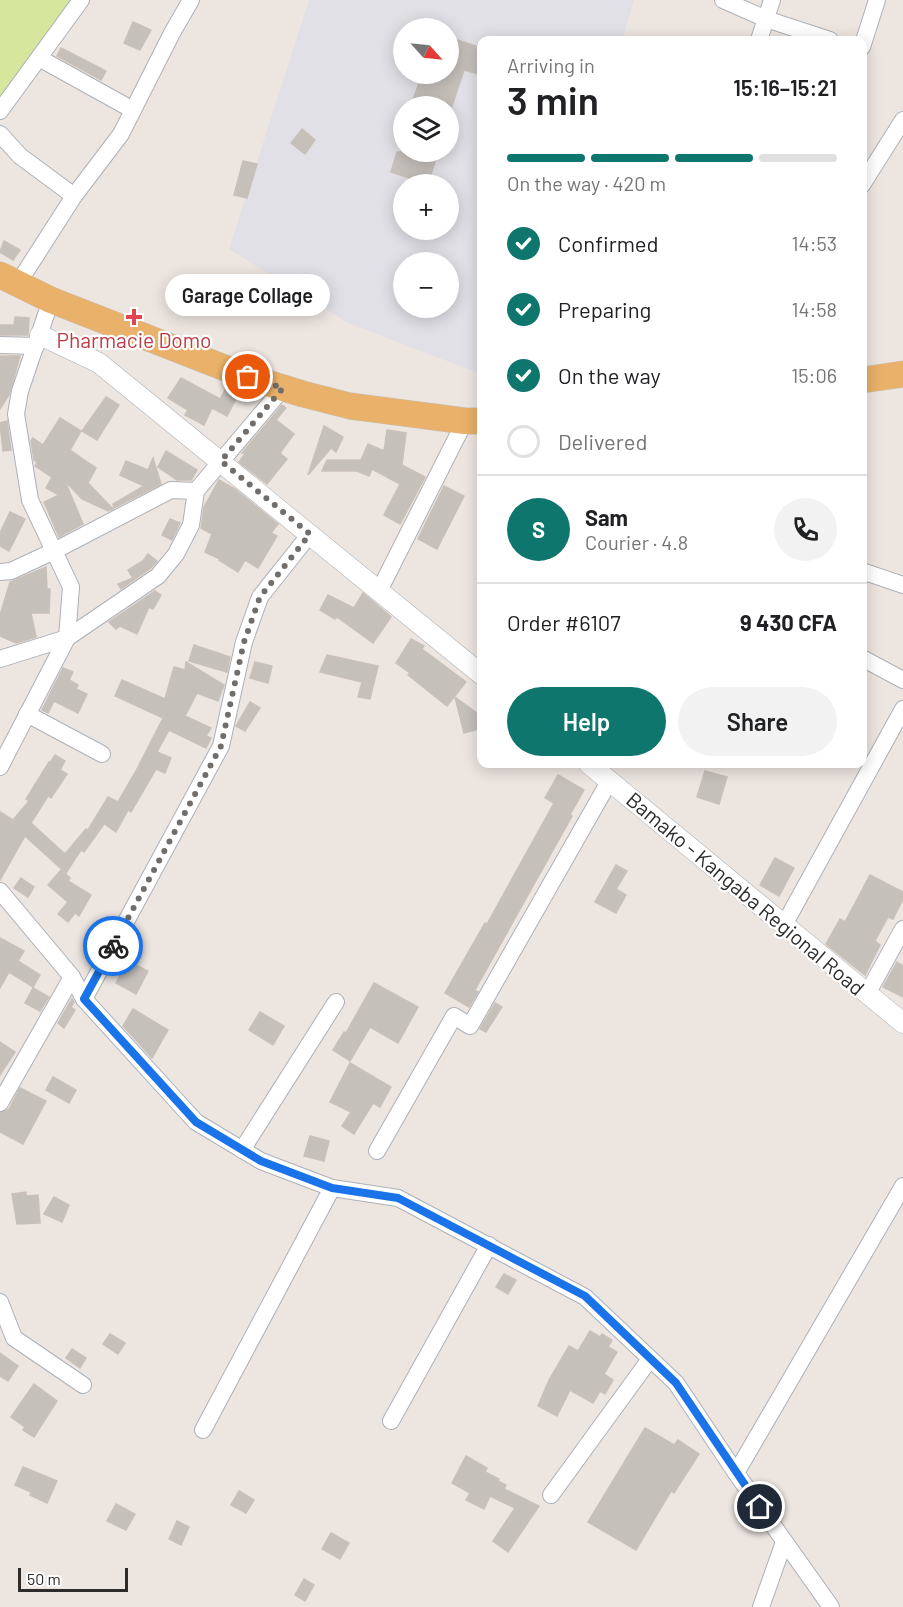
<!DOCTYPE html>
<meta charset="utf-8">
<style>
:root{--surface:#fff;--page:#f2f2f2;--text:#202124;--muted:#757577;--line:#e0e0e0;--accent:#0f766e}
body{margin:0;font-family:Barlow,sans-serif;background:var(--page);color:var(--text);height:100vh;display:flex;flex-direction:column;font-size:22px;white-space:nowrap}
*{box-sizing:border-box;margin:0}
p{font-size:20px;color:var(--muted)}
.icon{flex:none;width:33px;height:33px;fill:none;stroke:currentColor;stroke-width:2;stroke-linecap:round;stroke-linejoin:round}
.map{position:relative;flex:1;overflow:hidden}
.details{position:absolute;left:477px;top:36px;width:390px;height:732px;display:flex;flex-direction:column;background:var(--surface);border-radius:12px;box-shadow:0 3px 15px #0003}
.details>*{flex:none}
.needle{width:39px;rotate:117deg}
.fabs{position:absolute;left:393px;top:18px;display:grid;gap:12px}
.fabs a{display:grid;place-items:center;width:66px;height:66px;border-radius:50%;background:var(--surface);box-shadow:0 3px 15px #0003;font-size:30px}
.scale{position:absolute;left:18px;bottom:15px;width:110px;box-sizing:border-box;padding-left:6px;border:3px solid #2c2c2c;border-top:0;font-size:16px;line-height:21px;white-space:nowrap;color:#2c2c2c;-webkit-text-stroke:4px #fff;paint-order:stroke}
.pin{position:absolute;display:grid;place-items:center;width:51px;height:51px;color:#fff;margin:-26px;border:3px solid #fff;border-radius:50%;box-shadow:0 2px 6px #0007}
.courier{position:absolute;display:grid;place-items:center;width:60px;height:60px;margin:-30px;border:4px solid #1a73e8;border-radius:50%;background:#fff;color:#222;box-shadow:0 2px 8px #0007}
.bubble{position:absolute;height:42px;border-radius:21px;background:var(--surface);box-shadow:0 3px 15px #0003;font-size:20px;font-weight:600;line-height:42px;text-align:center}
.summary em{font-style:normal;font-weight:600}
.summary div{display:flex;flex-direction:column-reverse}
.summary{display:flex;align-items:center;justify-content:space-between;height:102px;padding:0 30px}
h1{font-size:39px;font-weight:600;line-height:45px}
.bar{display:grid;grid-template-columns:repeat(4,1fr);gap:9px 6px;align-content:center;height:72px;padding:0 30px}
.bar i{height:8px;border-radius:4px;background:var(--line)}
.bar .current{background:var(--accent)}
.bar p{grid-column:span 4}
.line{display:flex;align-items:center;gap:15px;padding:0 30px;border-top:2px solid var(--line)}
.line div{flex:1}
.round{display:grid;place-items:center;flex:none;width:63px;height:63px;border-radius:32px;background:var(--page)}
ol{padding:0 30px;list-style:none}
li{display:flex;align-items:center;gap:18px;height:66px}
li p{margin-inline-start:auto}
li .icon{padding:6px;border-radius:50%;background:var(--accent);color:#fff;stroke-width:4}
li:last-child{color:var(--muted)}
li i{width:33px;height:33px;border:3px solid var(--line);border-radius:50%}
.primary-button{display:flex;gap:12px;margin-top:auto;padding:12px 30px}
.primary-button a{flex:1;height:69px;border-radius:36px;background:var(--accent);color:#fff;font-size:24px;font-weight:600;line-height:69px;text-align:center}
.primary-button a+a{background:var(--page);color:var(--text)}
.map>svg:first-child{display:block}
.industrial{fill:#e0e0e6;fill-rule:evenodd}
.pitch{fill:#d6e69c}
.building{fill:#c6c0bb;stroke:#c9c0b9;stroke-width:1.5}
.lines{fill:none;stroke-linecap:round;stroke-linejoin:round}
.minor-casing{stroke:#acb1b8;stroke-width:18}
.tertiary-casing{stroke:#acb1b8;stroke-width:21}
.primary-casing{stroke:#c4c4c4;stroke-width:27}
.minor{stroke:#fff;stroke-width:16}
.tertiary{stroke:#fff;stroke-width:20}
.primary{stroke:#e9b169;stroke-width:26}
.done{stroke:#706d6b;stroke-width:6;stroke-dasharray:0 10.8}
.route{stroke:#1a73e8;stroke-width:8}
.health-dot{fill:#e0444e;stroke:#fff;stroke-width:2}
.labels{text-anchor:middle;dominant-baseline:central;stroke-width:4.5;stroke-linejoin:round;paint-order:stroke}
.health-label{font-size:21px;fill:#be3a42;stroke:#fff}
.street-label{font-size:21px;fill:#2c2c2c;stroke:#fff}
</style>
<div class="map">
<svg width="903" height="1607" viewBox="0 0 903 1607">
<rect width="100%" height="100%" fill="#ede5e0"/>
<path class="industrial" d="M309,0H634L622,40H482L481,374L348,323L229,249ZM404,28H448V74H404ZM404,106H448V152H404ZM404,184H448V230H404ZM404,262H448V308H404Z"/>
<path class="pitch" d="M0,0H77L0,103Z"/>
<g class="building">
<path d="M133,22L151,30L140,50L124,43Z"/>
<path d="M448,37L482,48V75L464,70L452,106H411L422,74H448Z"/>
<path d="M61,48L106,71L101,80L57,56Z"/>
<path d="M302,129L315,140L305,154L291,143Z"/>
<path d="M397,152H438L428,184L391,172Z"/>
<path d="M243,161L257,164L247,198L234,195Z"/>
<path d="M4,241L20,250L13,260L0,252Z"/>
<path d="M15,317L29,318L28,335H0V325H14Z"/>
<path d="M0,356H20L9,395L0,409Z"/>
<path d="M181,378L220,399L228,385L240,391L227,416L212,408L204,425L185,415L188,410L168,398Z"/>
<path d="M106,397L119,405L97,440L82,431Z"/>
<path d="M282,405L286,408L276,420L294,434L280,453L287,459L267,484L239,462L245,454L242,453Z"/>
<path d="M60,418L81,431L70,450L96,468L88,483L113,509L108,511L82,499L65,481L83,524L59,537L44,502L59,495L46,488L52,477L35,466L37,462L34,460L31,441L33,438L43,445Z"/>
<path d="M7,421L11,450L3,451L0,423Z"/>
<path d="M324,426L343,437L336,452L331,448L308,475Z"/>
<path d="M387,430L406,433L402,465L425,477L400,524L384,515L400,484L372,469L369,476L357,471H322L327,460H361L368,444L384,451Z"/>
<path d="M166,451L197,470L191,480H177L158,467Z"/>
<path d="M153,458L161,484L114,508L113,504L144,486L120,475L126,461L148,470Z"/>
<path d="M219,480L235,489L278,524L271,533L277,536L258,568L245,560L238,572L219,560L220,559L205,552L212,534L201,528L204,507Z"/>
<path d="M444,486L464,496L437,549L418,539Z"/>
<path d="M10,512L25,519L9,551L0,546V533Z"/>
<path d="M170,519L180,523L172,540L162,535Z"/>
<path d="M148,554L157,561L151,568L121,589L118,584L133,578L128,570L143,561Z"/>
<path d="M46,567L47,589H50L49,613H31L36,637L16,643L0,636V615L10,582Z"/>
<path d="M155,591L161,595L153,609L149,607L137,634L120,626L116,629L109,622Z"/>
<path d="M363,593L391,617L373,643L337,617L335,619L320,610L328,595L354,608Z"/>
<path d="M411,639L424,646L422,649L466,682L447,706L408,675L410,673L396,663Z"/>
<path d="M194,645L230,657L227,672L189,661Z"/>
<path d="M327,655L378,666L370,699L358,697L362,682L320,672Z"/>
<path d="M186,662L224,685L218,701L197,693L185,716L211,728L206,736L211,738L206,748L169,730L157,752L171,758L165,773L156,769L131,812L128,810L116,832L104,824L84,852L81,850L66,873L25,836L0,880V812L13,820L29,801L26,799L49,762L50,763L55,755L65,761L60,770L67,774L51,798L48,796L31,823L65,854L86,829L88,830L108,797L118,802L136,771L163,718L115,696L122,680L165,699L174,667L185,670Z"/>
<path d="M255,662L272,666L268,683L250,678Z"/>
<path d="M63,668L73,672L69,680L78,685L76,689L87,694L78,713L54,701L48,713L42,710Z"/>
<path d="M455,697L482,717V728L464,733Z"/>
<path d="M250,702L260,708L245,731L236,726Z"/>
<path d="M705,771L727,777L719,804L697,797Z"/>
<path d="M558,775L584,790L570,815L572,816L475,990L478,992L469,1007L445,993L485,923L487,924L554,803L545,798Z"/>
<path d="M775,858L794,868L779,896L760,885Z"/>
<path d="M616,865L627,871L616,889L626,895L616,913L595,902Z"/>
<path d="M61,870L70,878L68,881L91,895L79,916L75,913L68,922L58,914L68,902L48,885Z"/>
<path d="M870,875L903,892V899L893,919L888,917L875,941L880,945L865,975L826,944L840,919L845,922Z"/>
<path d="M21,878L34,887L28,897L14,888Z"/>
<path d="M0,938L24,951L18,961L40,975L33,987L9,972L0,988Z"/>
<path d="M128,961L148,971L136,994L116,983Z"/>
<path d="M897,962L903,966V997L883,987Z"/>
<path d="M374,983L418,1007L398,1043L370,1027L350,1061L333,1050L344,1032L346,1033Z"/>
<path d="M33,988L49,997L40,1011L25,1003Z"/>
<path d="M72,999L74,1002L71,1007L75,1010L64,1028L58,1023Z"/>
<path d="M495,1003L502,1007L486,1032L480,1029Z"/>
<path d="M133,1009L168,1030L152,1058L123,1026Z"/>
<path d="M260,1012L284,1026L273,1045L249,1030Z"/>
<path d="M0,1042L15,1052L0,1075Z"/>
<path d="M350,1063L391,1087L380,1107L373,1103L354,1134L342,1126L351,1112L330,1102Z"/>
<path d="M53,1077L76,1090L69,1103L46,1090Z"/>
<path d="M20,1088L46,1101L23,1144L0,1132V1113L9,1109Z"/>
<path d="M310,1136L329,1141L324,1161L304,1156Z"/>
<path d="M26,1192V1196L38,1195L40,1223L17,1224L12,1194Z"/>
<path d="M54,1197L69,1205L62,1222L44,1214Z"/>
<path d="M504,1274L516,1280L508,1294L496,1287Z"/>
<path d="M590,1331L600,1337L602,1334L612,1340L608,1347L617,1352L604,1374L613,1380L605,1394L600,1391L593,1403L570,1390L557,1416L538,1406L549,1380L569,1346L578,1351Z"/>
<path d="M110,1334L125,1343L118,1354L103,1344Z"/>
<path d="M72,1349L86,1358L80,1368L66,1358Z"/>
<path d="M0,1353L18,1366L8,1381L0,1376Z"/>
<path d="M34,1384L57,1401L34,1437L23,1430L25,1427L11,1417Z"/>
<path d="M645,1428L674,1445L678,1440L699,1454L674,1493L671,1491L636,1550L588,1522Z"/>
<path d="M466,1456L487,1468L485,1472L499,1479L498,1481L506,1485L504,1489L539,1506L508,1552L493,1541L515,1508L490,1496L484,1509L466,1500L470,1493L452,1483Z"/>
<path d="M23,1467L57,1481L47,1503L30,1495L31,1492L15,1485Z"/>
<path d="M239,1491L254,1500L246,1513L231,1505Z"/>
<path d="M116,1504L135,1514L126,1530L107,1521Z"/>
<path d="M177,1521L189,1527L181,1545L169,1539Z"/>
<path d="M331,1533L349,1543L340,1559L322,1549Z"/>
<path d="M304,1579L314,1585L305,1601L295,1595Z"/>
</g>
<g class="lines">
<defs>
<g id="minor">
<path d="M723,0L766,19L830,40"/>
<path d="M759,40L772,0"/>
<path d="M862,47L877,0"/>
<path d="M39,58L133,110"/>
<path d="M0,111L81,0"/>
<path d="M0,134L20,156L74,196"/>
<path d="M862,185L903,120"/>
<path d="M17,285L74,196L121,134L172,33L191,0"/>
<path d="M0,345L36,346"/>
<path d="M862,571L903,585"/>
<path d="M0,572L11,571L54,551L171,490L196,491"/>
<path d="M379,591L465,421"/>
<path d="M862,658L903,680"/>
<path d="M0,659L67,638L158,576L176,554L191,525L196,491L283,388"/>
<path d="M27,714L102,754"/>
<path d="M0,767L67,638L71,587L30,500L16,414L20,391L51,300"/>
<path d="M0,891L72,977L84,999L196,1122L261,1161L332,1188L398,1198L585,1297L676,1383L736,1473L831,1607"/>
<path d="M784,925L903,709"/>
<path d="M867,994L903,929"/>
<path d="M84,999L221,746L244,642L260,597L310,534"/>
<path d="M0,1103L72,977"/>
<path d="M242,1150L336,1002"/>
<path d="M377,1151L454,1016L470,1026L610,780"/>
<path d="M0,1302L14,1338L83,1385"/>
<path d="M391,1421L489,1245"/>
<path d="M203,1430L332,1188"/>
<path d="M736,1473L903,1186"/>
<path d="M551,1495L650,1359"/>
<path d="M761,1607L784,1542"/>
</g>
<g id="tertiary">
<path d="M40,335L99,363L482,675"/>
<path d="M589,764L903,1023"/>
</g>
<g id="primary">
<path d="M0,275L51,300L248,377L303,394L350,406L465,421H482"/>
<path d="M862,380L903,374"/>
</g>
</defs>
<use href="#minor" class="minor-casing"/>
<use href="#tertiary" class="tertiary-casing"/>
<use href="#primary" class="primary-casing"/>
<use href="#minor" class="minor"/>
<use href="#tertiary" class="tertiary"/>
<use href="#primary" class="primary"/>
</g>
<g class="lines">
<path class="done" d="M113,946L221,746L244,642L260,597L310,534L221,461L283,388L248,377"/>
<path class="route" d="M113,946L84,999L196,1122L261,1161L332,1188L398,1198L585,1296L676,1383L760,1507"/>
</g>
<path class="health-dot" d="M131 308h6v6h6v6h-6v6h-6v-6h-6v-6h6z"/>
<g class="labels">
<g class="health-label">
<text x="134" y="339">Pharmacie Domo</text>
</g>
<g class="street-label">
<text transform="translate(746 893) rotate(40)">Bamako - Kangaba Regional Road</text>
</g>
</g>
</svg>
<div class="fabs">
<a><svg class="needle" viewBox="-14 -14 28 28"><path d="M0-13l5 13h-10z" fill="#e53935"/><path d="M0 13l5-13h-10z" fill="#757577"/></svg></a>
<a><svg class="icon" aria-label="layers" viewBox="0 0 24 24"><path d="M12 4l9 5-9 5-9-5zM3 14l9 5 9-5"/></svg></a>
<a>+</a>
<a>−</a>
</div>
<div class="scale">50 m</div>
<div class="pin" style="left:248px;top:377px;background:#ea580c"><svg class="icon" aria-label="bag" viewBox="0 0 24 24"><path d="M5 8h14l-1 12H6zM9 8a3 3 0 0 1 6 0"/></svg></div>
<div class="pin" style="left:760px;top:1507px;background:#1f2937"><svg class="icon" aria-label="home" viewBox="0 0 24 24"><path d="M3 11l9-7 9 7M6 9v11h12V9"/></svg></div>
<div class="courier" style="left:113px;top:946px"><svg class="icon" aria-label="bike" viewBox="0 0 24 24"><circle cx="6" cy="16" r="4"/><circle cx="18" cy="16" r="4"/><path d="M6 16l4-8h5l3 8M10 8l3 8H6M13 5h3"/></svg></div>
<div class="bubble" style="left:165px;top:274px;width:165px">Garage Collage</div>
<section class="details">
<div class="summary"><div><h1>3 min</h1><p>Arriving in</p></div><em>15:16–15:21</em></div>
<div class="bar"><i class="current"></i><i class="current"></i><i class="current"></i><i></i><p>On the way · 420 m</p></div>
<ol>
<li><svg class="icon" aria-label="check" viewBox="0 0 24 24"><path d="M5 12l5 5 9-10"/></svg>Confirmed<p>14:53</p></li>
<li><svg class="icon" aria-label="check" viewBox="0 0 24 24"><path d="M5 12l5 5 9-10"/></svg>Preparing<p>14:58</p></li>
<li><svg class="icon" aria-label="check" viewBox="0 0 24 24"><path d="M5 12l5 5 9-10"/></svg>On the way<p>15:06</p></li>
<li><i></i>Delivered</li>
</ol>
<div class="line" style="height:108px"><b class="round" style="background:var(--accent);color:#fff">S</b><div><b>Sam</b><p>Courier · 4.8</p></div><a class="round"><svg class="icon" aria-label="phone" viewBox="0 0 24 24"><path d="M5 4h4l2 5-3 2q2 4 5 5l2-3 5 2v4C11 20 4 13 5 4z"/></svg></a></div>
<div class="line" style="height:78px"><div>Order #6107</div><b>9 430 CFA</b></div>
<div class="primary-button"><a>Help</a><a>Share</a></div>
</section>
</div>
